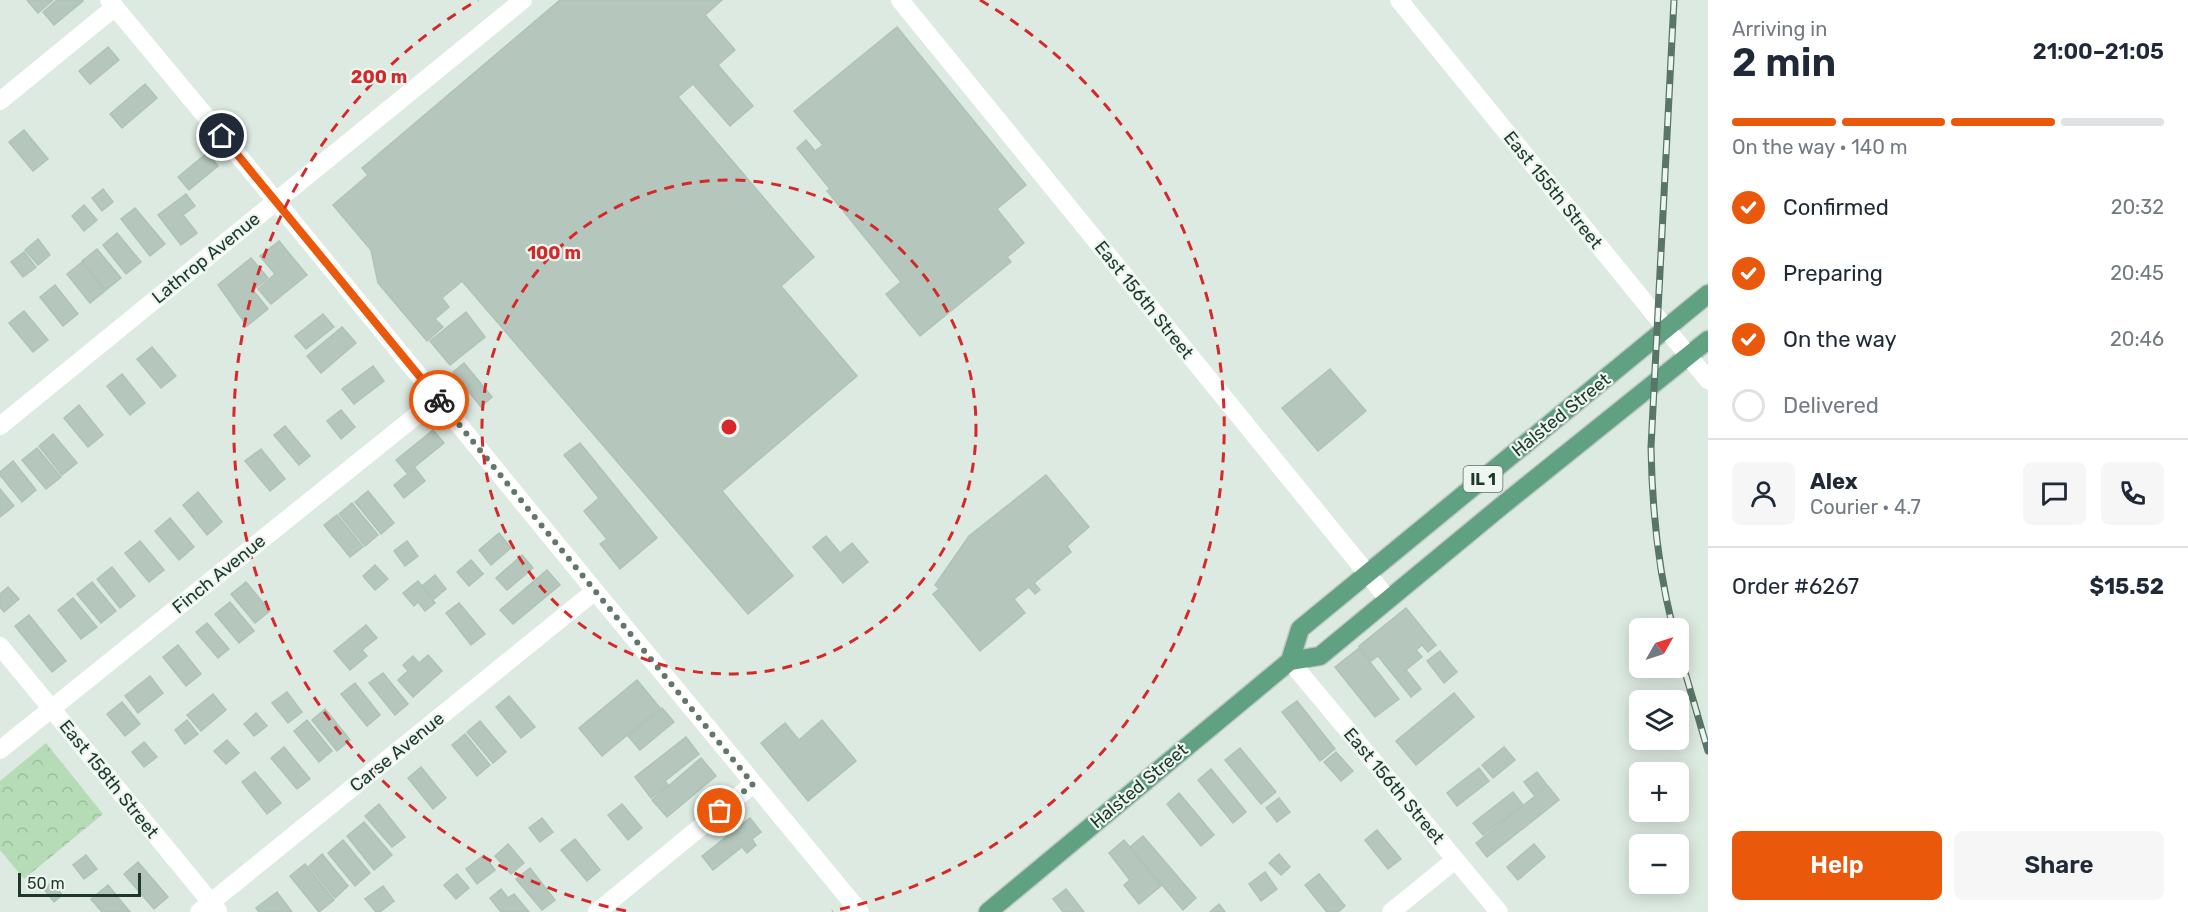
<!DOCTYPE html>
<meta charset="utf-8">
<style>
:root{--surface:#fff;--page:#f6f6f7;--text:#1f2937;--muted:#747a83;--line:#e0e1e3;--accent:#ea580c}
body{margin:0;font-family:Rubik,sans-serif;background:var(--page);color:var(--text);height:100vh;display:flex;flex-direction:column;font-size:22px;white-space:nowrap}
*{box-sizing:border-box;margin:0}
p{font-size:20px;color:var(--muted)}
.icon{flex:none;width:33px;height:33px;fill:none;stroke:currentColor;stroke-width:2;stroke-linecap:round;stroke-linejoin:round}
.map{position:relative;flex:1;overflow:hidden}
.details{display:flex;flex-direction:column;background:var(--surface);width:480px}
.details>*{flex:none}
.needle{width:39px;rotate:51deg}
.fabs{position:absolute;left:1629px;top:618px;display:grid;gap:12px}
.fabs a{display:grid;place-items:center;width:60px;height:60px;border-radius:9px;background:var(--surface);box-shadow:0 3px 15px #0003;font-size:30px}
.scale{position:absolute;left:18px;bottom:15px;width:123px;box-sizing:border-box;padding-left:6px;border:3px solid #1e392c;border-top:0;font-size:16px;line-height:21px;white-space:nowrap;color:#1e392c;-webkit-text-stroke:4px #edf6f0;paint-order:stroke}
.pin{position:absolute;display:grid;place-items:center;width:51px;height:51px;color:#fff;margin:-26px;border:3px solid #fff;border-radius:50%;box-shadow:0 2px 6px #0007}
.courier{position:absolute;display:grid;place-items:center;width:60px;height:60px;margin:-30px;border:4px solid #ea580c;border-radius:50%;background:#fff;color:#222;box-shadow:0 2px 8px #0007}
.summary em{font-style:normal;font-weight:600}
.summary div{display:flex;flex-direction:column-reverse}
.summary{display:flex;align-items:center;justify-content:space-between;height:102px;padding:0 24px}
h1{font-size:39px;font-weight:600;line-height:45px}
.bar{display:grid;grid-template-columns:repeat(4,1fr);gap:9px 6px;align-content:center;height:72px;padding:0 24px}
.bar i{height:8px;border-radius:4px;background:var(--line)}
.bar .current{background:var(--accent)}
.bar p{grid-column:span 4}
.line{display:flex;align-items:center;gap:15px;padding:0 24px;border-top:2px solid var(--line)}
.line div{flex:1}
.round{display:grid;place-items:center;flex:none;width:63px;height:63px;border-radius:9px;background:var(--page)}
ol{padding:0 24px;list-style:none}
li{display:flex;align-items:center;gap:18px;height:66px}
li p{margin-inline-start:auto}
li .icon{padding:6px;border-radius:50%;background:var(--accent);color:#fff;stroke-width:4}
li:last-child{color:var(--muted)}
li i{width:33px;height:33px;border:3px solid var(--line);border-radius:50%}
.action{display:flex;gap:12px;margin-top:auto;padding:12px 24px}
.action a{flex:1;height:69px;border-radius:9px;background:var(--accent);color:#fff;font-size:24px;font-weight:600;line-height:69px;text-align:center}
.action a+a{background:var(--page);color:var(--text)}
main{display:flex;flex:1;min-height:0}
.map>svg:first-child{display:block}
.forest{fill:url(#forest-crowns)}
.building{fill:#b5c7bc;stroke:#afc3b6;stroke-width:1.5}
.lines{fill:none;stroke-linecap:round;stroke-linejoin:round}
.primary-casing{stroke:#c0c8c4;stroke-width:21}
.street{stroke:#fff;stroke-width:18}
.primary{stroke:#60a181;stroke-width:18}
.rail-casing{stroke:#587667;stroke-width:7}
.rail{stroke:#edf6f0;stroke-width:4.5;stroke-dasharray:14;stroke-linecap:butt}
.done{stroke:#61776b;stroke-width:6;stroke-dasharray:0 10.8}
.route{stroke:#ea580c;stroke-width:8}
.ring{fill:none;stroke:#d62828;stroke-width:3;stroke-dasharray:10 8}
.labels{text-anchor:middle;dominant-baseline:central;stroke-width:4.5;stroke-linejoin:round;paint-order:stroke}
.shield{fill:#edf6f0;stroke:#5c7267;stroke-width:1.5}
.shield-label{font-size:16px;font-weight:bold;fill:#1e392c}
.street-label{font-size:18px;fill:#1e392c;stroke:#edf6f0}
.centre{fill:#d62828;stroke:#edf6f0;stroke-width:3}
.ring-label{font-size:18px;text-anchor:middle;font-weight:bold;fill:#d62828;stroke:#edf6f0;stroke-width:4.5;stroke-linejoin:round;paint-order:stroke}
</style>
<main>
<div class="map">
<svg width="1708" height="912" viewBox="0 0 1708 912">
<defs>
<pattern id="forest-crowns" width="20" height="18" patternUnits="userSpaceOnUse" patternTransform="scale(1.5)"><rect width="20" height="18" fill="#b5dcb6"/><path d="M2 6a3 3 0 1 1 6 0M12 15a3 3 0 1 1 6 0" fill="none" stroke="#9bbe9d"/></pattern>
</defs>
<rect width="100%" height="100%" fill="#ddeae1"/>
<path class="forest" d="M46,743L103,814L24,879L0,850V781Z"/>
<g class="building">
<path d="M27,0H53L38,13Z"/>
<path d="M57,0H82L83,1L54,25L43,12Z"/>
<path d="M560,0H722L705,15L735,50L718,65L753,106L730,126L693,84L678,97L814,257L781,286L857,376L722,491L793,576L748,614L462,281L442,298L449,307L435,319L443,327L427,341L378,283L371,250L333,205L368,175L362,168Z"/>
<path d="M897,27L1026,185L997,209L1024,243L1007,257L1011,262L920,336L886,294L901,282L827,191L830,189L797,148L806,140L815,151L823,145L794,111Z"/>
<path d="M108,47L119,60L90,84L79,71Z"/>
<path d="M145,84L157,98L122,128L110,114Z"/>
<path d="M24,130L48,159L33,171L9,142Z"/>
<path d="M207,153L218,166L189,190L178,177Z"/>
<path d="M103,189L113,202L102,211L92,198Z"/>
<path d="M186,194L195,206L183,215L197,233L181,245L158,215Z"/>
<path d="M84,205L97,220L84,231L72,216Z"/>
<path d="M135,208L165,244L150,256L121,219Z"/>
<path d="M117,233L141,262L126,274L103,245Z"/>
<path d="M38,239L50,255L38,265L25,250Z"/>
<path d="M279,241L307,275L271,304L258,289L275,274L260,256Z"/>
<path d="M97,249L121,278L106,290L82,261Z"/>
<path d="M24,252L36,267L23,277L11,262Z"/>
<path d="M251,258L268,278L253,290L268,309L247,326L218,285Z"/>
<path d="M82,262L105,291L90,303L67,274Z"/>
<path d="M55,285L78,314L63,326L40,297Z"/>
<path d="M24,311L48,340L33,352L9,323Z"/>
<path d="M466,312L485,337L450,365L430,341Z"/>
<path d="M323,314L334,327L306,349L295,336Z"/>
<path d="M342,327L356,343L321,373L307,356Z"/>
<path d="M152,347L176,376L161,388L137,359Z"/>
<path d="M464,363L492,397L481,407L453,372Z"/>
<path d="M373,366L384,381L354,404L342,389Z"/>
<path d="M1330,369L1366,411L1318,451L1282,408Z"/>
<path d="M122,374L145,403L130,415L107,386Z"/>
<path d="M79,405L103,435L88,447L64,418Z"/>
<path d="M341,410L355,427L341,439L327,421Z"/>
<path d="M285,426L310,456L299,465L274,435Z"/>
<path d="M433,430L444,443L407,473L396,460Z"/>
<path d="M53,434L77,463L62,475L39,446Z"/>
<path d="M580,443L657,538L620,569L600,544L607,539L584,511L599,498L564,455Z"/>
<path d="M37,448L61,477L46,489L22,460Z"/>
<path d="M261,449L285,479L270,491L245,461Z"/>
<path d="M13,461L36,490L22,502L0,475V472Z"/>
<path d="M415,468L425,481L404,498L394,485Z"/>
<path d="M1046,475L1089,527L1067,546L1071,552L1034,583L1040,590L1035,594L1029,587L1014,599L1025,613L980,651L933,594L939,589L935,585L969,536Z"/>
<path d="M0,489L14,506L0,517Z"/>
<path d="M368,491L394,523L381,534L355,502Z"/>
<path d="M198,492L222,522L207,535L183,505Z"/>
<path d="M352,503L378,535L365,546L339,514Z"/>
<path d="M337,515L363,547L350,557L324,525Z"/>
<path d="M170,518L194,547L179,560L155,531Z"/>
<path d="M499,533L511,548L491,565L479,550Z"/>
<path d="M826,536L840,553L852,543L868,562L843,583L813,547Z"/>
<path d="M140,541L164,570L149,582L125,553Z"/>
<path d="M407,541L418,556L405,566L394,551Z"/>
<path d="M522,555L533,568L507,590L496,578Z"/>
<path d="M471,560L483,574L469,586L457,572Z"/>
<path d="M375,565L388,579L375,590L363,576Z"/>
<path d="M112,567L135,596L120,608L97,579Z"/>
<path d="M547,570L560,585L513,624L500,610Z"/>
<path d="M435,575L446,589L434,599L422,586Z"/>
<path d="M418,581L435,603L425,611L418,602L414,606L403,593Z"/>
<path d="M92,582L116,611L101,623L77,594Z"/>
<path d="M246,582L270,611L255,623L231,594Z"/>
<path d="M8,587L19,599L4,612L0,607V594Z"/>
<path d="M73,598L97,627L81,639L58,610Z"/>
<path d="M230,602L254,631L239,643L215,614Z"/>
<path d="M459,603L485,634L471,645L446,613Z"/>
<path d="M1406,608L1436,645L1428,652L1422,645L1416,650L1422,657L1406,670L1421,689L1411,697L1378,656L1371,661L1359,646Z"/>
<path d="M29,615L66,661L52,672L15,626Z"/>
<path d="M207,623L229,649L218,658L196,632Z"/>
<path d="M366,625L377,638L362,650L367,656L350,670L334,651Z"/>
<path d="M178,645L201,674L186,686L163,657Z"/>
<path d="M1359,648L1399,699L1375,717L1335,667Z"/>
<path d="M1440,651L1457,672L1444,683L1427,661Z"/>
<path d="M428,655L442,671L413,697L398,680L408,671L403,665L413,656L419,663Z"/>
<path d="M383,673L408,704L395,715L369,683Z"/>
<path d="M150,676L163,693L138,713L125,696Z"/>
<path d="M637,680L660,708L602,756L579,728Z"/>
<path d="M355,683L380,715L367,726L341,694Z"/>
<path d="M287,692L302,712L288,723L272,703Z"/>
<path d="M1454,693L1474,717L1416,765L1396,741Z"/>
<path d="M213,694L226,710L201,731L187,715Z"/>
<path d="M509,696L535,727L521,738L496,707Z"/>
<path d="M1297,701L1335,749L1320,761L1282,712Z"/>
<path d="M122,702L140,724L125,736L107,714Z"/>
<path d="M662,708L674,722L640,750L628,736Z"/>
<path d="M325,709L350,740L337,751L312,720Z"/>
<path d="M256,713L267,726L254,736L244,724Z"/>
<path d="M187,720L198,734L185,744L175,730Z"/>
<path d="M307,720L332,751L319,762L294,731Z"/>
<path d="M822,720L856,761L808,801L761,743L785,723L799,740Z"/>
<path d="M480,721L506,752L493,763L467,732Z"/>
<path d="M465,734L490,765L477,776L452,745Z"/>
<path d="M686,737L699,754L665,781L668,785L651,798L635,777Z"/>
<path d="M227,740L239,753L226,764L214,751Z"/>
<path d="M144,742L157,757L144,767L132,752Z"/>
<path d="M284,747L310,779L297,789L271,758Z"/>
<path d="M1504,747L1515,760L1493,778L1482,765Z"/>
<path d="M1240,748L1276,792L1261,804L1225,760Z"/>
<path d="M1336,752L1353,771L1341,781L1324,762Z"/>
<path d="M701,758L716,776L667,817L652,800Z"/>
<path d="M421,767L446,798L433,809L408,778Z"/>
<path d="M1479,768L1489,781L1457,806L1447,793Z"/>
<path d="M1211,769L1246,812L1233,823L1198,780Z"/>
<path d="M255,772L281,803L267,814L242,782Z"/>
<path d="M1537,772L1547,785L1534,795L1524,782Z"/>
<path d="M1548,786L1559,800L1487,857L1476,843Z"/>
<path d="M1513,792L1523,805L1483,835L1473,823Z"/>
<path d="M1179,793L1214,835L1201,846L1167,804Z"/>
<path d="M1279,798L1290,812L1277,822L1266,808Z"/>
<path d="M379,804L405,837L392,847L365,816Z"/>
<path d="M622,804L642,828L628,840L608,815Z"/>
<path d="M542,818L553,832L540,842L529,828Z"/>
<path d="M750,818L761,832L752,839L756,845L747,853L742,847L713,870L702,856Z"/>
<path d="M364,822L392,855L374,870L347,836Z"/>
<path d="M1377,830L1401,859L1388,869L1365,840Z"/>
<path d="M1143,836L1196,898L1183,910L1130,847Z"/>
<path d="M575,839L600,870L587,881L561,850Z"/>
<path d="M343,840L370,873L355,886L328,853Z"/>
<path d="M1124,840L1161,886L1139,904L1124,885L1130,880L1109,853Z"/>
<path d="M508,844L524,863L511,874L495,856Z"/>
<path d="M1534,844L1545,857L1518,880L1507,867Z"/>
<path d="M322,854L348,886L335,898L309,866Z"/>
<path d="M1279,854L1290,867L1281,875L1269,863Z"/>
<path d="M86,855L97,869L84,879L73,865Z"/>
<path d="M484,855L495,870L477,884L466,869Z"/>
<path d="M138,862L168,897L154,909L124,874Z"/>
<path d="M305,864L334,900L319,912L290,876Z"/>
<path d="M530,868L555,900L542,910L516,879Z"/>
<path d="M1265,872L1277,889L1261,901L1249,884Z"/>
<path d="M457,874L469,888L456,899L444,885Z"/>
<path d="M1319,874L1345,906L1338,912H1327L1305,885Z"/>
<path d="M52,882L62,895L54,902L44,889Z"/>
<path d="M108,885L130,912H102L91,899Z"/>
<path d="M383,886L394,901L380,912H376L365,899Z"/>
<path d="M501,889L508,898L514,894L529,912H501L490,898Z"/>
<path d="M1066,889L1084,912H1063L1053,899Z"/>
<path d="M277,892L292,912H259L256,908Z"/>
<path d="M1219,904L1225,912H1210Z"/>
</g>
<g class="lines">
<defs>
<g id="primary">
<path d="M1290,661L1300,629L1708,294"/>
<path d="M988,912L1290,661L1320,656L1499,508L1708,340"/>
</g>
</defs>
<use href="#primary" class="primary-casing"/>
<g class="street">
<path d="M109,0L276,201L595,591L860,912"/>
<path d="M900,0L1388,599"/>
<path d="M1399,0L1708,380"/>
<path d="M0,101L115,7"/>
<path d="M0,426L523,0"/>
<path d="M0,646L218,911"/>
<path d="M1290,661L1499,912"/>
<path d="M0,750L438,398"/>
<path d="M199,912L595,591"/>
<path d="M597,912L753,784"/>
<path d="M1391,912L1455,860"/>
</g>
<use href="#primary" class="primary"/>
<defs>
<g id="rail">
<path d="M1673,628C1658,569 1652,509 1651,447L1674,0"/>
<path d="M1678,648L1708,751"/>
</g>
</defs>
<use href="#rail" class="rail-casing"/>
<use href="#rail" class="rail"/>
</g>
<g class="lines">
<path class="done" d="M439,400L753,784L720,811"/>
<path class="route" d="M222,136L439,400"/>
</g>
<g class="ring">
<circle cx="729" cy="427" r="247"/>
<path d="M626 911A495 495 0 0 1 478 0M980 0A495 495 0 0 1 832 911"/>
</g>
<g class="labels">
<rect class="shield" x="1463.5" y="466" width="39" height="26" rx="4.5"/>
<g class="shield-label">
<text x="1483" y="479">IL 1</text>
</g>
<g class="street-label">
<text transform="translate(1553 190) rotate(51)">East 155th Street</text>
<text transform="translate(206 258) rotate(-39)">Lathrop Avenue</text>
<text transform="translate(1144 300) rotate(51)">East 156th Street</text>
<text transform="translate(1561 415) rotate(-39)">Halsted Street</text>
<text transform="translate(219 574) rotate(-39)">Finch Avenue</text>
<text transform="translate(397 752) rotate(-39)">Carse Avenue</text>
<text transform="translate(109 779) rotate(51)">East 158th Street</text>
<text transform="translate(1139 786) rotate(-40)">Halsted Street</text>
<text transform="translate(1394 786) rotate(50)">East 156th Street</text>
</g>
</g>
<circle cx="729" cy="427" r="9" class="centre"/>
<g class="ring-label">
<text x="379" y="83">200 m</text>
<text x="554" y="259">100 m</text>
</g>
</svg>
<div class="fabs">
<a><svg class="needle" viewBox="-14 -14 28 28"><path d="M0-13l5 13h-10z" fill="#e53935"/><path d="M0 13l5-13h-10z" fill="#747a83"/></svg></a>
<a><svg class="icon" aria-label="layers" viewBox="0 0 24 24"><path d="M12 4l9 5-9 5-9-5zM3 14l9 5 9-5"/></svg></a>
<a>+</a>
<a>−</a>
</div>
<div class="scale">50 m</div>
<div class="pin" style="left:720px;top:811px;background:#ea580c"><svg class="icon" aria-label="bag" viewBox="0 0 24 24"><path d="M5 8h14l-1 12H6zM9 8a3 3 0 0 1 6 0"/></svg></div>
<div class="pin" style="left:222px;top:136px;background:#1f2937"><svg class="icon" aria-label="home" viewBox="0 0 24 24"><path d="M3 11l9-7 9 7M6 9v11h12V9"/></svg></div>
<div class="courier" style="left:439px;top:400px"><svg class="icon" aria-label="bike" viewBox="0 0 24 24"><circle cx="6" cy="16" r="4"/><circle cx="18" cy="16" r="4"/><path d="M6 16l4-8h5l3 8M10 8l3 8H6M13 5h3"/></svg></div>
</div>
<section class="details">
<div class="summary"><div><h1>2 min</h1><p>Arriving in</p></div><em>21:00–21:05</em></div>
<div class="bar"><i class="current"></i><i class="current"></i><i class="current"></i><i></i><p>On the way · 140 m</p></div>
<ol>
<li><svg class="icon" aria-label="check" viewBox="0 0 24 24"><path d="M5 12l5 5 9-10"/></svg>Confirmed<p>20:32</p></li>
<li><svg class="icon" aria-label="check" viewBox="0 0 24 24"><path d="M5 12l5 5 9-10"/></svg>Preparing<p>20:45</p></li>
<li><svg class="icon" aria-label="check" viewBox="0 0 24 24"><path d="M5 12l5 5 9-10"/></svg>On the way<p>20:46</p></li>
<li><i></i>Delivered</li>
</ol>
<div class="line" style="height:108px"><a class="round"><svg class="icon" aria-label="person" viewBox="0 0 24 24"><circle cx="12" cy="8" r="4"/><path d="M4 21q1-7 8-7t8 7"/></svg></a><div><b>Alex</b><p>Courier · 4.7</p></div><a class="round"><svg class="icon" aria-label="chat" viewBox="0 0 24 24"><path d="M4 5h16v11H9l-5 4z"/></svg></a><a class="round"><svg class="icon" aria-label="phone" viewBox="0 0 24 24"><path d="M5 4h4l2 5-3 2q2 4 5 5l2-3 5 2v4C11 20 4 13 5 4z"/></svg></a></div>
<div class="line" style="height:78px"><div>Order #6267</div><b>$15.52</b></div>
<div class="action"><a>Help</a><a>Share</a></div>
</section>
</main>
